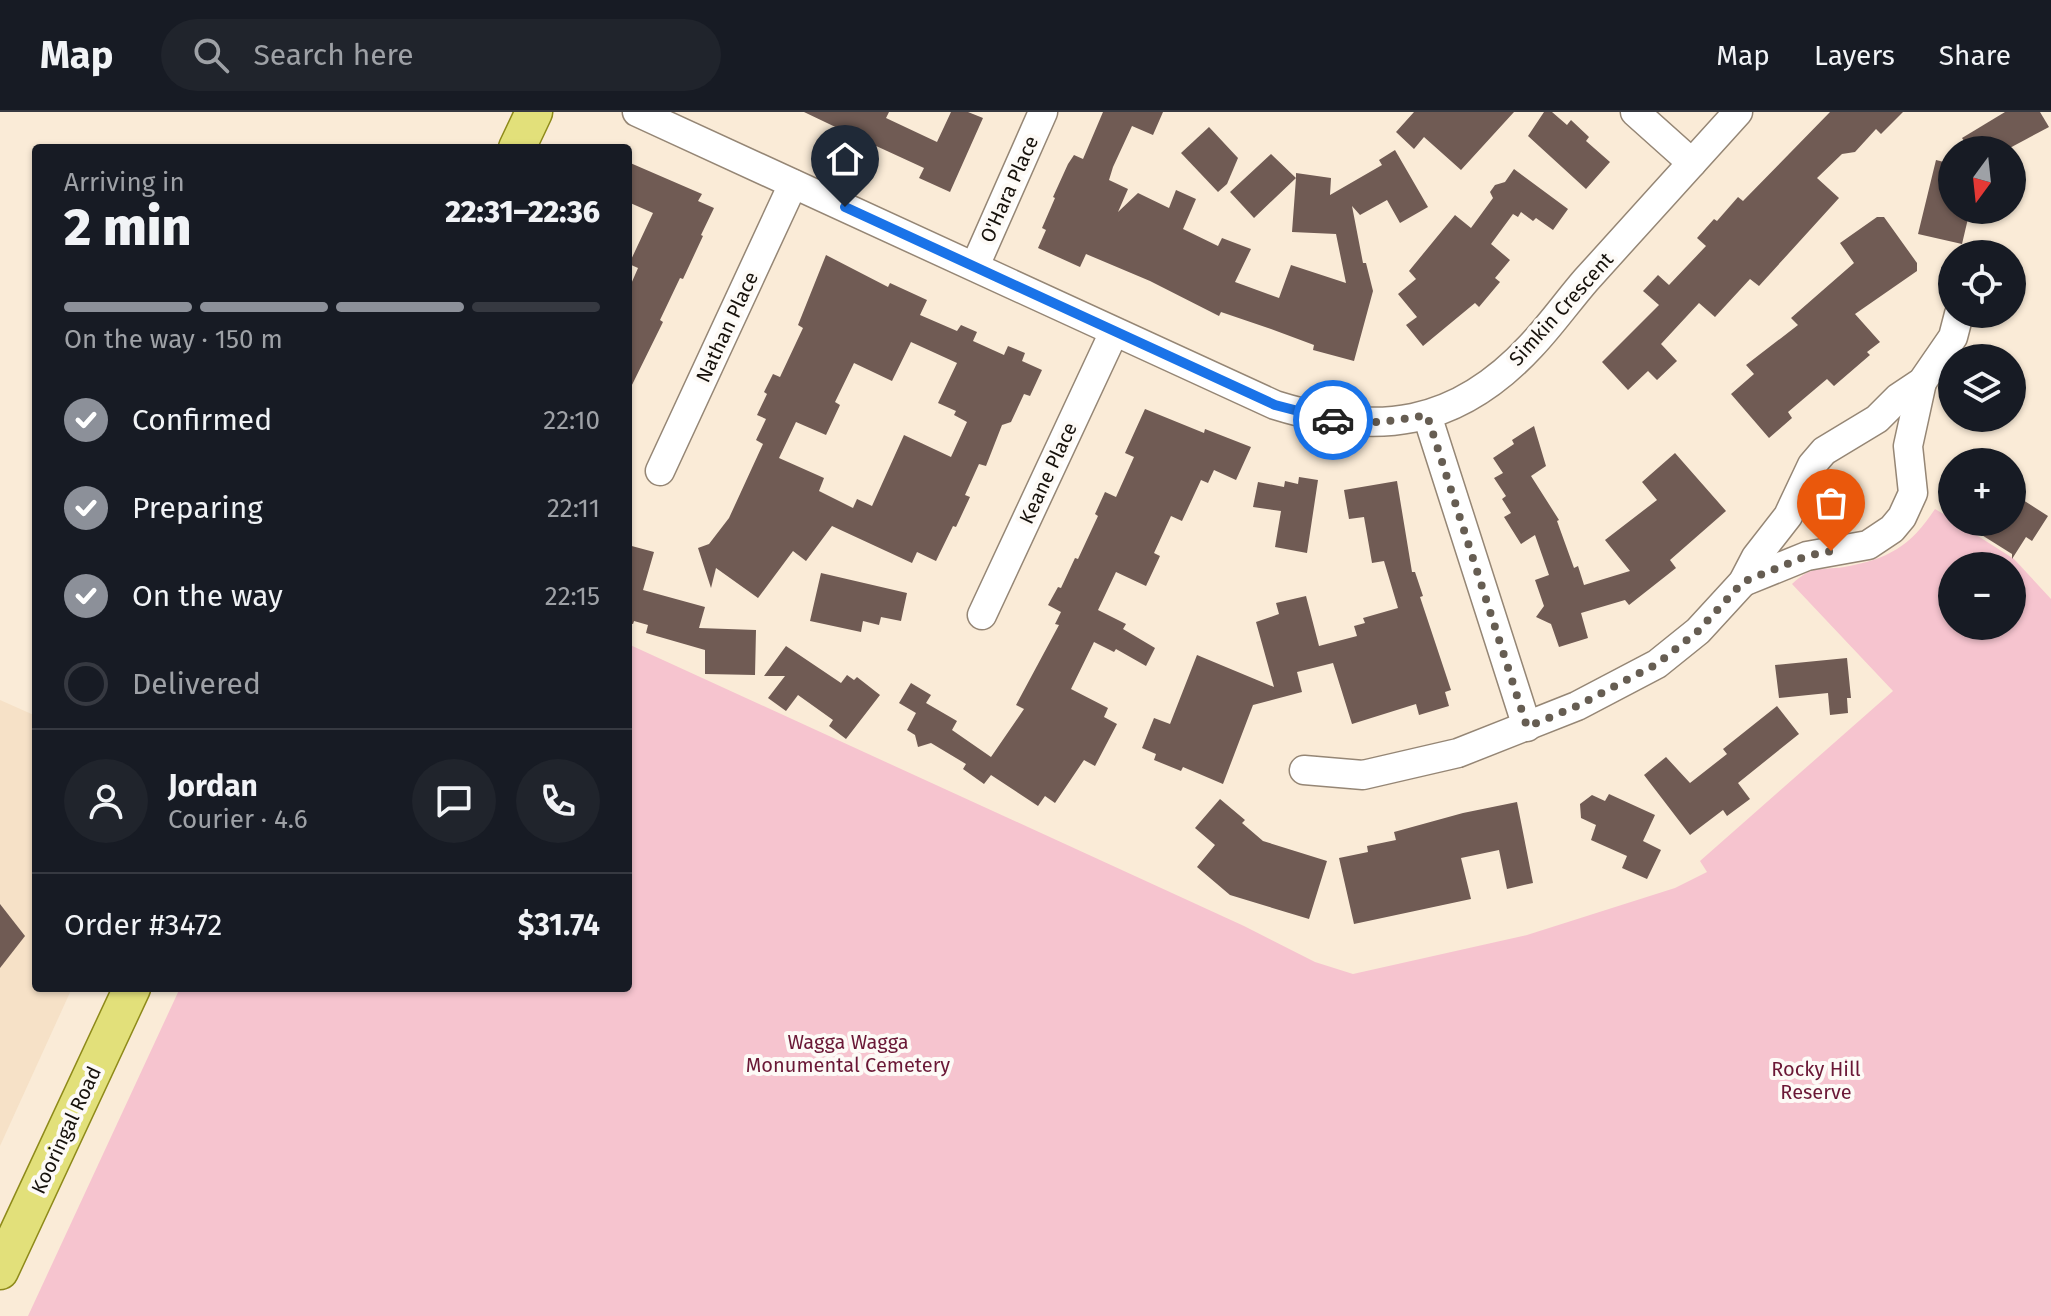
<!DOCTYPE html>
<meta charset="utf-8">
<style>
:root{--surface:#171b24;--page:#20242c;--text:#f1f3f6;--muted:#9ea1a6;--line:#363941;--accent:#8c9099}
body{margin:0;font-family:"Fira Sans",sans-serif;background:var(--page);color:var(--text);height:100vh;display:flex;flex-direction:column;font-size:30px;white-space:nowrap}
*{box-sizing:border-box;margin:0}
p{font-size:26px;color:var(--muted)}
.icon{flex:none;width:44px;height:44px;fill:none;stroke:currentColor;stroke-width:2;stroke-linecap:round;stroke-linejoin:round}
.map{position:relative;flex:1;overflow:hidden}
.sheet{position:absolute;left:32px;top:32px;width:600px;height:848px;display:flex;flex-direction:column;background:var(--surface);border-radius:8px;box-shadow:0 2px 6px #0004}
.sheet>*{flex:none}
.needle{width:52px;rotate:195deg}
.fabs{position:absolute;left:1938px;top:24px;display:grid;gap:16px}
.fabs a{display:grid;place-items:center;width:88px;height:88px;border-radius:50%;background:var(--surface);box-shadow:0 2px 6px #0004;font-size:40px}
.pin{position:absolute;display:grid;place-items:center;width:68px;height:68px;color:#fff;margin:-82px -34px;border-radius:50% 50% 50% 0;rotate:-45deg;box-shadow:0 0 8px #0007}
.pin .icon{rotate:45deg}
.courier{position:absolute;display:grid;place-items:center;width:80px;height:80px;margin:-40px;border:6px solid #1a73e8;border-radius:50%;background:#fff;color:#222;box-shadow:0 2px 10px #0007}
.headline em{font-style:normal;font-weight:800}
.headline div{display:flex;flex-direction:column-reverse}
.headline{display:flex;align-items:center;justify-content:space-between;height:136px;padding:0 32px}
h1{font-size:52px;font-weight:800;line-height:60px}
.bar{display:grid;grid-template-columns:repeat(4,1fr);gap:12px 8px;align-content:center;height:96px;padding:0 32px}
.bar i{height:10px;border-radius:6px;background:var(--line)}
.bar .active{background:var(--accent)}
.bar p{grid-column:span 4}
.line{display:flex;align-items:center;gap:20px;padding:0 32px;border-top:2px solid var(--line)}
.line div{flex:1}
.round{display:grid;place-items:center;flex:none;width:84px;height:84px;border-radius:42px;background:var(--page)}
ol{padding:0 32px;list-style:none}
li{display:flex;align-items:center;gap:24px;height:88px}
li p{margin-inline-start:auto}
li .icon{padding:8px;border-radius:50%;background:var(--accent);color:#fff;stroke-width:4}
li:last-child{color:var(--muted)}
li i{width:44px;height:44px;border:4px solid var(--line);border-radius:50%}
header{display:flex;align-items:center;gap:48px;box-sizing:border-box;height:112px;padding:0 40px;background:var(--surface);border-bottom:2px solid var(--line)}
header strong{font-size:38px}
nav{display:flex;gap:44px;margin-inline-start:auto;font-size:28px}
.search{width:560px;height:72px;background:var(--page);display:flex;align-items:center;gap:20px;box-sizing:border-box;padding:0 28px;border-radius:44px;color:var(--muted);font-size:30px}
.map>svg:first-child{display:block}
.built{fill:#f6e1c7}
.green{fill:#f6c4cf;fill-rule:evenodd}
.building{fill:#705b54;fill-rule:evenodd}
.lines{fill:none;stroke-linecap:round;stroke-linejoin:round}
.minor-casing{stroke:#958675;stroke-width:31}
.major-casing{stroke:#8e8a1a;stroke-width:39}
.minor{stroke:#fff;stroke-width:28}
.major{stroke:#e2e07a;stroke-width:36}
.done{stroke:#665d52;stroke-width:8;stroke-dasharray:0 14.4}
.route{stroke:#1a73e8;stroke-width:10}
.labels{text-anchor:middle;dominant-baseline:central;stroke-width:8;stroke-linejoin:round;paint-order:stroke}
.street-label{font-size:20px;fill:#16110b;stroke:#fdfaf6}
.park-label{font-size:20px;fill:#6a1836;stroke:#fdfaf6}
</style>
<header>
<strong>Map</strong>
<div class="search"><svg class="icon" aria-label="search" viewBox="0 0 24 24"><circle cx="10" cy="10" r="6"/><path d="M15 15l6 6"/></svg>Search here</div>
<nav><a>Map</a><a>Layers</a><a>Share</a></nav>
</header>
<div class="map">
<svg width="2051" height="1204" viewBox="0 0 2051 1204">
<rect width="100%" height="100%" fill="#faebd7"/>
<path class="built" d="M0,588L36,604V876H72L0,1034Z"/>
<path class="green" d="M1935,397L1952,407V410H1956L2014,447L2051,487V1204H28L180,876H628V532L1244,814L1315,850L1353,862L1527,823L1675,776L1707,760L1700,749L1893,579L1792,472C1814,452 1818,459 1844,455C1888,447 1910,435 1935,397ZM1952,454H2012V514H1952Z"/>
<g class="building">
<path d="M804,0H889L886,6L937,30L951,0H968L983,6L950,80L919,66L924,56L874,33L870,40L845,28L848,21Z"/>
<path d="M1103,0H1163L1153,23L1132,14L1113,55L1109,68L1128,77L1118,100L1138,81L1169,96L1176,78L1196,87L1183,117L1218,134L1222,126L1251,137L1235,170L1279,186L1291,153L1346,171L1336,122L1292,120L1296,66L1254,106L1230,80L1271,42L1296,66V61L1331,66L1330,83L1382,53L1379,48L1395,38L1428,95L1400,111L1387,88L1360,103L1352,94L1363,151H1366L1373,179L1354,249L1313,238L1314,233L1271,217L1221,200L1219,204L1150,169L1086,142L1080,155L1038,136L1046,118L1042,116L1055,86L1053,85L1068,52L1074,43L1083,47Z"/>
<path d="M1414,0H1514L1461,58L1424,25L1414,37L1396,20Z"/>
<path d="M1544,0H1552L1567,13L1571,8L1589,25L1586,29L1610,50L1586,77L1528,24Z"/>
<path d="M1830,0H1903L1881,22L1876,17L1855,40L1842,42L1817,66L1839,86L1759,174L1750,167L1715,205L1699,191L1661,232L1677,249L1657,268L1648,259L1628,278L1602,250L1659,193L1643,179L1658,163L1669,173L1706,134L1697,126L1714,107L1717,109L1738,85L1743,89Z"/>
<path d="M2005,0H2040L2049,15L2006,38H1970L1962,26Z"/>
<path d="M1209,15L1238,46L1227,72L1218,80L1181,41Z"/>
<path d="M1936,48L1952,52V98H1970L1962,132L1918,122Z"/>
<path d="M628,50L702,82L698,89L714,96L701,123L703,124L683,167L680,166L660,208L663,210L628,281V179L638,156L629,152L653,101L628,90Z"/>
<path d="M1514,57L1568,97L1553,118L1536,106L1533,109L1521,100L1518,105L1513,102L1491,132L1510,148L1495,166L1500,170L1479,195L1475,191L1423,234L1406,213L1417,205L1398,182L1416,167L1409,159L1455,103L1471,116L1493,86L1490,80L1495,73L1505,70Z"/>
<path d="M1877,105H1884L1917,151V159L1855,202L1880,230L1867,240L1870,243L1834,274L1827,267L1788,300L1792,306L1769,326L1731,282L1754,262L1746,253L1798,213L1791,206L1854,151L1840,131Z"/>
<path d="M826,143L888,175L890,171L927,188L920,203L957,219L961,213L977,220L973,229L1004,243L1008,234L1025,241L1022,249L1042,258L1030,284L1024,282L1011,310L1002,313L986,354L979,352L965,383L970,385L956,415L953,414L936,449L917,440L912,451L832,414L806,449L793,439L758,486L716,456L711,476L698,436L709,432L729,406L763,332L756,328L766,307L757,303L767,282L764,280L773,262L780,265L803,216L798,213ZM911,230L957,251L938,291L956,299L954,303L967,310L951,345L904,323L872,394L857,387L853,396L819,379L824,366L779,346L796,310L826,323L840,293L835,290L854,251L892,269Z"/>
<path d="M1145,297L1204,321L1205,317L1251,335L1236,368L1214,358L1208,371L1201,368L1182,409L1171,404L1154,441L1160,444L1146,474L1116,460L1098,498L1126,512L1123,517L1155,536L1146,554L1116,537L1114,540L1094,530L1071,577L1108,596L1104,605L1117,612L1095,654L1084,648L1055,691L1045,684L1038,694L991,663L984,672L963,657L966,652L931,631L918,635L915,623L907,618L916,601L899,591L911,571L931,583L926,591L957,609L952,618L991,645L1024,597L1016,593L1059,513L1055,512L1061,500L1048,493L1058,475L1061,476L1075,446L1078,447L1098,404L1095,402L1105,380L1116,385L1134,345L1125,341Z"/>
<path d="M1534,314L1546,354L1531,364L1559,408L1557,409L1574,456L1578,454L1584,473L1630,459L1605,428L1657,388L1642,370L1675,341L1726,399L1670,448L1676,456L1629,493L1625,488L1581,501L1588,526L1559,535L1551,512L1536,505L1544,494L1535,468L1549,463L1535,423L1521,432L1504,405L1511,401L1502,387L1506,384L1494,366L1503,361L1493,346L1514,332L1512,328Z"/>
<path d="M1299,365L1318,368L1307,441L1275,435L1281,399L1253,395L1258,370L1284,375L1285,369L1298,372Z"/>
<path d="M1397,369L1412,460H1415L1423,484L1420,485L1451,578L1445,580L1449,594L1419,603L1416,592L1352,612L1333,551L1297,560L1302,580L1253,593L1223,672L1183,655L1181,659L1154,648L1156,642L1142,636L1154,606L1170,612L1197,543L1274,575L1256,510L1279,502L1276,491L1306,484L1319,534L1357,524L1354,514L1365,511L1363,506L1398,496L1384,449L1372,451L1364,405L1349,407L1344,378Z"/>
<path d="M2012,381L2048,404L2032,429L2026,425L2012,447V442L1961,410H2012Z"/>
<path d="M628,433L654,440L643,478L705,495L699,516L756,518L755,563L705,562V538L646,521L648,513L634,509L633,512L628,511Z"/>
<path d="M821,461L907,481L901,509L881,505L879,513L863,509L861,520L810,509Z"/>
<path d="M786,534L841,571L847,563L854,568L857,565L880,583L846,627L829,614L833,608L798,583L786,599L768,586L785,564H764Z"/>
<path d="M1847,546L1851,586H1847L1848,601L1830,603L1828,581L1779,586L1775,553Z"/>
<path d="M1777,594L1799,622L1738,671L1750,687L1727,704L1723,698L1690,723L1644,663L1666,645L1690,671L1727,642L1723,637Z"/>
<path d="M1609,682L1655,703L1643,729L1661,738L1647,767L1622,756L1627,744L1591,728L1596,713L1581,706L1580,692L1592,683L1605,689Z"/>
<path d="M1220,687L1245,708L1242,711L1263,729L1327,749L1309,807L1230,783L1197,755L1215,733L1195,716Z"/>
<path d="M1517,690L1533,771L1507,777L1499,738L1461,746L1471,787L1354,812L1339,746L1368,740L1367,734L1396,728L1394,720L1463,701Z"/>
<path d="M0,792L25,824L0,856Z"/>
</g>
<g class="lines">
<defs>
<g id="minor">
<path d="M637,0L1275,293C1377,325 1456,315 1531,234C1551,213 1567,190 1586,168C1637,112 1687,56 1738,0"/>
<path d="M1635,0L1692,51"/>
<path d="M975,154L1043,0"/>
<path d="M1427,303L1527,615"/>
<path d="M660,359L793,72"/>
<path d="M1743,470L1807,444L1868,433L1892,417L1902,405L1913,381L1908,334L1922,270"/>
<path d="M982,503L1114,220"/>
<path d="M1304,658L1363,663L1458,641L1577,594L1657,552L1698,519L1743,470L1756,445L1788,404L1812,353L1824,339L1877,307L1898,286L1922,270L1953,225L1959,202"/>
</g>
<g id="major">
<path d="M517,36L534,0"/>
<path d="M0,1159L132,876"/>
</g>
</defs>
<use href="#minor" class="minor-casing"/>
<use href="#major" class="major-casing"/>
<use href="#minor" class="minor"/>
<use href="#major" class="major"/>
</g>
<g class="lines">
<path class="done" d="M1333,308C1365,313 1395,309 1427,303L1527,615L1577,594L1657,552L1698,519L1743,470L1807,444L1831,439"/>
<path class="route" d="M845,95L1275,293L1333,308"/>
</g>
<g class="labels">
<g class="street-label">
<text transform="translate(1009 77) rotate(-66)">O'Hara Place</text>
<text transform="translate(1561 197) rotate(-48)">Simkin Crescent</text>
<text transform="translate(727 215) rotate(-65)">Nathan Place</text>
<text transform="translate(1048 361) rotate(-65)">Keane Place</text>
<text transform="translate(66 1018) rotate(-65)">Kooringal Road</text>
</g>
<g class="park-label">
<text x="848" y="930">Wagga Wagga<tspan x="848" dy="23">Monumental Cemetery</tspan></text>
<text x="1816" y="957">Rocky Hill<tspan x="1816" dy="23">Reserve</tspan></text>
</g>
</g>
</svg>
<div class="fabs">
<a><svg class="needle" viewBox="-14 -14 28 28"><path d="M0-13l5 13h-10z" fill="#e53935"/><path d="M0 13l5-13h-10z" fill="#9ea1a6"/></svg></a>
<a><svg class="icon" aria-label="locate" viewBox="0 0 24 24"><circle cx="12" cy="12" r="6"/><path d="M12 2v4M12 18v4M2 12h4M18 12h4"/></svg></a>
<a><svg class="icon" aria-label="layers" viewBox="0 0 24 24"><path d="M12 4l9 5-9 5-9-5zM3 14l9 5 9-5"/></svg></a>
<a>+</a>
<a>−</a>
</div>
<div class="pin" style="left:1831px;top:439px;background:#ea580c"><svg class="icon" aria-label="bag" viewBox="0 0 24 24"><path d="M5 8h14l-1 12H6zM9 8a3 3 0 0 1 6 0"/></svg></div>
<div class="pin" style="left:845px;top:95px;background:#1f2937"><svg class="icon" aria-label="home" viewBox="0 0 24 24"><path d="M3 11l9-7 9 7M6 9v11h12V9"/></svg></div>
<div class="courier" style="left:1333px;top:308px"><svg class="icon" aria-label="car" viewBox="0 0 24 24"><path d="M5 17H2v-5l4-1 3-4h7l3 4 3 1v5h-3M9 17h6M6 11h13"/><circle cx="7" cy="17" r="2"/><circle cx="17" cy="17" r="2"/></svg></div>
<section class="sheet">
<div class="headline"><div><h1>2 min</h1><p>Arriving in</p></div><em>22:31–22:36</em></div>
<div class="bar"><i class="active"></i><i class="active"></i><i class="active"></i><i></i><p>On the way · 150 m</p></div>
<ol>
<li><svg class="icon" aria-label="check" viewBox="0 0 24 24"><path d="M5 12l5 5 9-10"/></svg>Confirmed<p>22:10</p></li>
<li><svg class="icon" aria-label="check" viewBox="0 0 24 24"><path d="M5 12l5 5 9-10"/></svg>Preparing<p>22:11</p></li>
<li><svg class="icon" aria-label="check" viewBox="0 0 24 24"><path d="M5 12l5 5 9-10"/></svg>On the way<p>22:15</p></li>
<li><i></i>Delivered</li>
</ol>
<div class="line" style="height:144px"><a class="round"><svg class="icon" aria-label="person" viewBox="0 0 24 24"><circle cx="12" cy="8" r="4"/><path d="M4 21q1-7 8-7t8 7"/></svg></a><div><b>Jordan</b><p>Courier · 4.6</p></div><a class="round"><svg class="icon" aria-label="chat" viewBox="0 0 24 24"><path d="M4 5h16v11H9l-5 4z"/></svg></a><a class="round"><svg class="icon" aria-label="phone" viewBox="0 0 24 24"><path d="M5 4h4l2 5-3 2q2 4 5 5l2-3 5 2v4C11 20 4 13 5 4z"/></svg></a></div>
<div class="line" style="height:104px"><div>Order #3472</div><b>$31.74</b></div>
</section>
</div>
